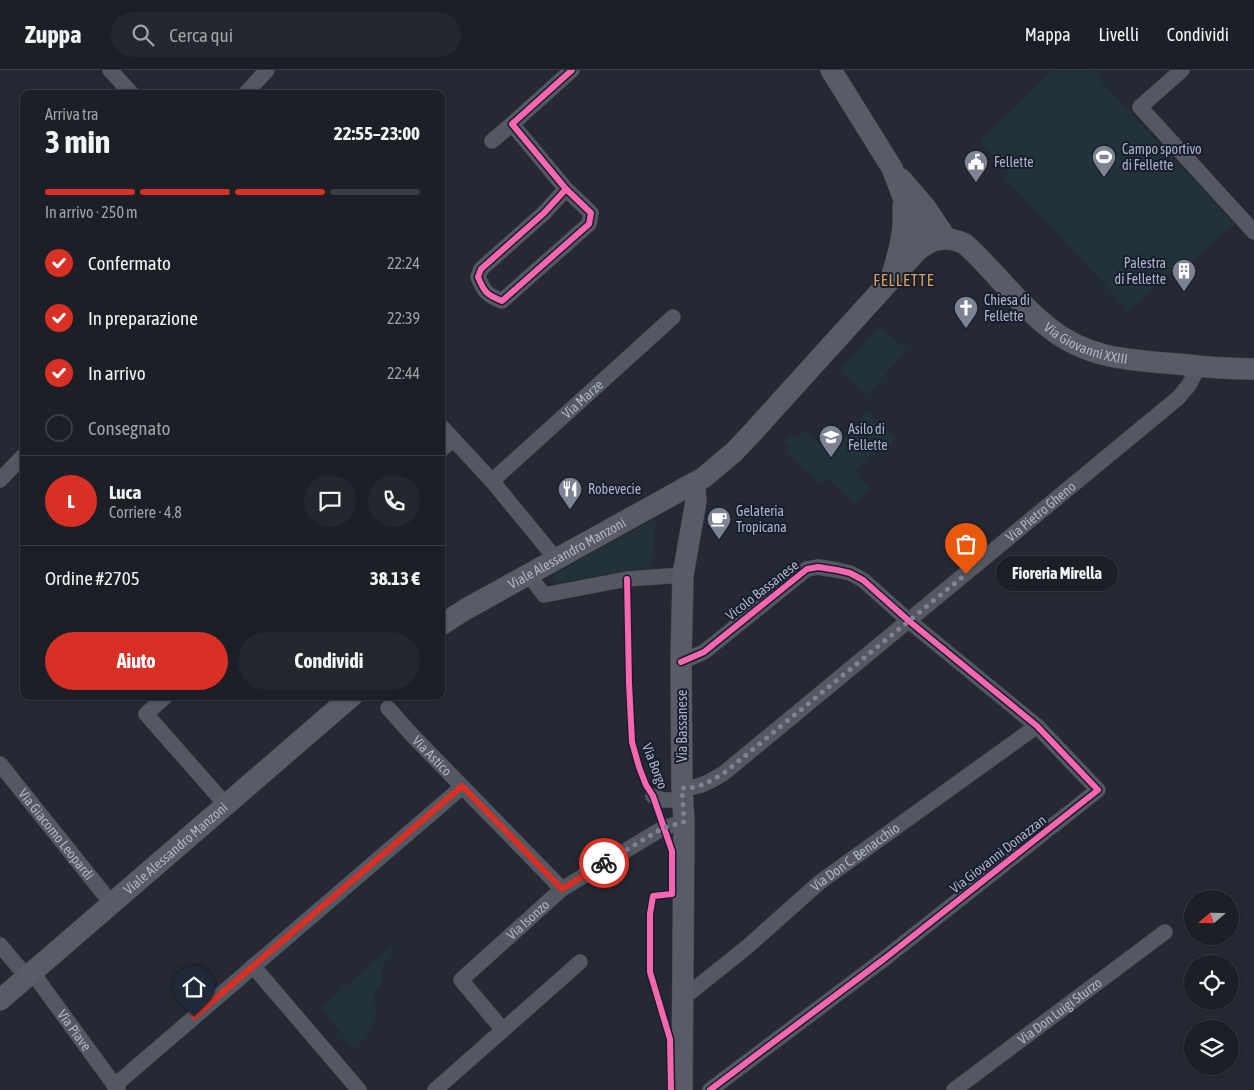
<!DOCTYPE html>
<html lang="it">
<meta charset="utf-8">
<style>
:root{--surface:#1c1f26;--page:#25272e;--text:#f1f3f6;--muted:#a0a2a7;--line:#3a3d43;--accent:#d93025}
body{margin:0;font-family:"Asap Condensed",sans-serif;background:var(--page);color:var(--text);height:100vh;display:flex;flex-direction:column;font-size:19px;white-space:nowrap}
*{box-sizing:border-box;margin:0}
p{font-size:16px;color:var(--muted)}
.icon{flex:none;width:28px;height:28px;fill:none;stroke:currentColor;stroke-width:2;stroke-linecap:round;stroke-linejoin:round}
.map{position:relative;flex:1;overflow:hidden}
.sheet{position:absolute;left:20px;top:20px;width:425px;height:610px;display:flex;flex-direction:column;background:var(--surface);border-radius:10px;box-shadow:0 1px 4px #0004,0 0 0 1px var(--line)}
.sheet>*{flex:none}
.needle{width:32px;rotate:250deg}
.tools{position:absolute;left:1184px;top:820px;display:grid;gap:10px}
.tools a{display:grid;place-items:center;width:55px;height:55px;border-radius:50%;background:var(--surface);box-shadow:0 1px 4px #0004,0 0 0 1px var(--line);font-size:25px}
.pin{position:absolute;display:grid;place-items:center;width:42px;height:42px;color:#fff;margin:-51px -21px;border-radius:50% 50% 50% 0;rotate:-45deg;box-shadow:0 0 5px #0007}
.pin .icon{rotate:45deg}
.courier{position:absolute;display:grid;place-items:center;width:50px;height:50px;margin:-25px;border:4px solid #d93025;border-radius:50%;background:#fff;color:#222;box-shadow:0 1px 6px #0007}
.bubble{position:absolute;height:35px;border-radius:18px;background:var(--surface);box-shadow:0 1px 4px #0004,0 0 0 1px var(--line);font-size:16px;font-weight:700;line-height:35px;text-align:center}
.summary em{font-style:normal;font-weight:700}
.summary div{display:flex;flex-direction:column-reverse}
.summary{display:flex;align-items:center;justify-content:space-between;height:85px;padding:0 25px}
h1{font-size:32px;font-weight:700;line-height:38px}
.bar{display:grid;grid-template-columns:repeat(4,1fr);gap:8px 5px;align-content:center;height:60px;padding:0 25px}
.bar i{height:6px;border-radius:4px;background:var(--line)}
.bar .active{background:var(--accent)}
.bar p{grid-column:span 4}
.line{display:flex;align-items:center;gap:12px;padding:0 25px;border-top:1px solid var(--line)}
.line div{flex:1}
.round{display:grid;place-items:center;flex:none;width:52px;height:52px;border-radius:26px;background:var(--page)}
ol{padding:0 25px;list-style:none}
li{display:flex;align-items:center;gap:15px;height:55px}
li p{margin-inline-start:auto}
li .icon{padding:5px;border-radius:50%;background:var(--accent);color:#fff;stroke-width:4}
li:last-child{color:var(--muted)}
li i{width:28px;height:28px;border:2px solid var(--line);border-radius:50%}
.cta{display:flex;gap:10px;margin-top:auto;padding:10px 25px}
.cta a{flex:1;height:58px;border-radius:30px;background:var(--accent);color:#fff;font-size:20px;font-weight:700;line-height:58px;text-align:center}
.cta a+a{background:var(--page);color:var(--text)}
header{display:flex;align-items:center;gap:30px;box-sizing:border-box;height:70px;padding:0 25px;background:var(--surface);border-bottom:1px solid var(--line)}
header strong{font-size:24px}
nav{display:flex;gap:28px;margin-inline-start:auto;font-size:18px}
.search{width:350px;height:45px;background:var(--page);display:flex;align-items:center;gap:12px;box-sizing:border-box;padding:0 18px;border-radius:28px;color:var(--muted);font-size:19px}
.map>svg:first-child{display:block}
.green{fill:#223239}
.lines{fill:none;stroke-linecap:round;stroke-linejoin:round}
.street-casing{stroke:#41444c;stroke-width:16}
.secondary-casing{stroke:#41444c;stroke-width:22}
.street{stroke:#545862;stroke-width:15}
.secondary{stroke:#595c66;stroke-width:21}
.cycleway-casing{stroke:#181e2e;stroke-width:9}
.cycleway{stroke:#f766af;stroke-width:6}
.done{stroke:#7d8393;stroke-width:5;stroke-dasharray:0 9}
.route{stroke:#d93025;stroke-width:6}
.labels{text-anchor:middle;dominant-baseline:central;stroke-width:4;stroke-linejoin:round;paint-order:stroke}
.poi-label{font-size:14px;fill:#adb3c6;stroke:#181e2e;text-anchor:start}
.street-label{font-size:14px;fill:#adb3c6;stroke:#181e2e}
.quarter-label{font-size:16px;letter-spacing:1px;fill:#d9a255;stroke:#181e2e}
</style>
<header>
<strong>Zuppa</strong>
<div class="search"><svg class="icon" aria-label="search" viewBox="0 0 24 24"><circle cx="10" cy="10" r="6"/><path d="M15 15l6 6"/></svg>Cerca qui</div>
<nav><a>Mappa</a><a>Livelli</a><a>Condividi</a></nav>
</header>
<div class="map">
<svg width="1254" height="1020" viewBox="0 0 1254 1020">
<rect width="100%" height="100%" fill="#252933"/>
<g class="green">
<path d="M1053,0H1091L1234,154L1190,194L1185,189L1128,242L1123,234L1005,108L1009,103L980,71Z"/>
<path d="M879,256L907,280L867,325L840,301Z"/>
<path d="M868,342L897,368L886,379L880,373L853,403L870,418L855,434L826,408L820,414L785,382L790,377L784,371L791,363L797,369L805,360L831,383Z"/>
<path d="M656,448L652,496L559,513L553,511V506L557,503Z"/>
<path d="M396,872L384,895L380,916L376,920L374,933L377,936C373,953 366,967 355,980L321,938Z"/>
</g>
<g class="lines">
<defs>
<g id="street">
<path d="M110,0L132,24"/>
<path d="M1182,0L1140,37L1254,162"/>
<path d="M245,24L267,0"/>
<path d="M492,71L512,54"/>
<path d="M566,119L544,143L481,199L478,207C484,222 487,225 502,231L589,154L591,143L566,119L512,54L572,0"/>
<path d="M441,356L492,411L556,489"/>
<path d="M441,380L453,369"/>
<path d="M0,410L24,385"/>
<path id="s1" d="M492,411L673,247"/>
<path d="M528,504L544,525L627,509L683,505"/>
<path d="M681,592L704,582L807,499L818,497L837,500L850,503L863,510L909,551L1037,656L1098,720L884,889L710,1020"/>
<path d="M166,626L146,644L226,735"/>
<path id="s2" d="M388,638L412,665L562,819"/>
<path id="s3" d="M0,694L112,834"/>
<path id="s4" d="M682,718C698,719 711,711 724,703L1178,328L1189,315L1199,296"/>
<path d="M653,726L663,730H683"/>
<path d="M0,875L27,907"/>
<path d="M253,896L359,1020"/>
<path id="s5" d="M32,902L118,1020"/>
<path id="s6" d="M682,929L747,877L820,812L1037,656"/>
<path d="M503,960L580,892"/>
<path d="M115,1020L120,1011L462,717"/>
<path id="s7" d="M435,1020L503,960L461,910L562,819L663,758L684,752"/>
<path id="s8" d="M954,1020L1165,862"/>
</g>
<g id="secondary">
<path d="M831,0L892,98L915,158L925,175"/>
<path d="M901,109L926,138L946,168"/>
<path d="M892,205C899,182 905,161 903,137"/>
<path id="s9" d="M441,555L466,539L703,408L734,382L752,363L915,183C929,169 947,165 965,174C994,200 1017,233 1048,257C1087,289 1130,290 1178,294C1203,297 1229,299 1254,299"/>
<path id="s10" d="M0,930L352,626"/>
<path d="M682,1020L684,752L682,718L681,592L683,505L696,431L695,421L693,414"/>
</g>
</defs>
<use href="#street" class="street-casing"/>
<use href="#secondary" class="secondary-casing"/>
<use href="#street" class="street"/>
<use href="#secondary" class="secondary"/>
<defs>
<g id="cycleway">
<path d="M566,119L544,143L481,199L478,207C484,222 487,225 502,231L589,154L591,143L566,119L512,54L572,0"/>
<path d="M627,509L629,613L632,672L639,697L646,715L653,726L672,781V824L653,826L650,844V902L670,969L671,1020"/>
<path d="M681,592L704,582L807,499L818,497L837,500L850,503L863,510L909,551L1037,656L1098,720L884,889L710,1020"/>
</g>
</defs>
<use href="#cycleway" class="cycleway-casing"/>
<use href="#cycleway" class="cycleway"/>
</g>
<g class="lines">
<path class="done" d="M604,793L663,758L684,752L682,718C698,719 711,711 724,703L966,504"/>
<path class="route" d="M194,947L462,716L562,819L604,793"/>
</g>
<defs>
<symbol id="stadium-pin" viewBox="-11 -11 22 30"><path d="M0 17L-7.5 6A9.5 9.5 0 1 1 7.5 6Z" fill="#7d8393" stroke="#181e2e"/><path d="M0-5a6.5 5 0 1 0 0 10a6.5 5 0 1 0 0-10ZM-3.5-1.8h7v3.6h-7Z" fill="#fff"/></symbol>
<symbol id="civic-pin" viewBox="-11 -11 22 30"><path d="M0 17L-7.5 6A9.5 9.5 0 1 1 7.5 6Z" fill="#7d8393" stroke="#181e2e"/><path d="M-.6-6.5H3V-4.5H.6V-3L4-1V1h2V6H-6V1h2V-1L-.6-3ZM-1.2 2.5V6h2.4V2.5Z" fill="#fff"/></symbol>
<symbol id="building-pin" viewBox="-11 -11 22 30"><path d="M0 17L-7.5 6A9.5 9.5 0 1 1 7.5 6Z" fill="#7d8393" stroke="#181e2e"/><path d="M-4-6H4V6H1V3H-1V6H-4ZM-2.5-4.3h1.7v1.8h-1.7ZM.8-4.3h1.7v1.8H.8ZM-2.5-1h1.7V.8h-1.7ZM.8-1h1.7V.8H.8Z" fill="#fff"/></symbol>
<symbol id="church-pin" viewBox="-11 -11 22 30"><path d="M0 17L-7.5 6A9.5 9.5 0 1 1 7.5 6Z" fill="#7d8393" stroke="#181e2e"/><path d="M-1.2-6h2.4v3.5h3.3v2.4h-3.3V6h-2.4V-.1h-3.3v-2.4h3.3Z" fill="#fff"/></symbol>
<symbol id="school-pin" viewBox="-11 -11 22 30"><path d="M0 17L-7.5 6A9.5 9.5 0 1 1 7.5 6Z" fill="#7d8393" stroke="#181e2e"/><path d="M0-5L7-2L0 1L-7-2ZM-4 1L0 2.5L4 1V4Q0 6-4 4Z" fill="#fff"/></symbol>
<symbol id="restaurant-pin" viewBox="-11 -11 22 30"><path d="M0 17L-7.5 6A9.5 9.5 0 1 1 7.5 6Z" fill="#7d8393" stroke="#181e2e"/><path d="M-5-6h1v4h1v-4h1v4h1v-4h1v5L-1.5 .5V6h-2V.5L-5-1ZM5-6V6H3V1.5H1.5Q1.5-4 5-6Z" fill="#fff"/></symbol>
<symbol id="cafe-pin" viewBox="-11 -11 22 30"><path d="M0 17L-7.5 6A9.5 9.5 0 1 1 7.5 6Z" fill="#7d8393" stroke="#181e2e"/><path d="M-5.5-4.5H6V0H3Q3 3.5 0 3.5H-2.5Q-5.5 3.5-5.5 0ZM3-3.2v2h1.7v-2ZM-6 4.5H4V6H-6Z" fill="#fff"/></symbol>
</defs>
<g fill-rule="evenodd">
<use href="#stadium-pin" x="1090" y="73" width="28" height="38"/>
<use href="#civic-pin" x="962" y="78" width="28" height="38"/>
<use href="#building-pin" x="1170" y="187" width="28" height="38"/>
<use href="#church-pin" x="952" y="224" width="28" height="38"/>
<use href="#school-pin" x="817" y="353" width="28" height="38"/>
<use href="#restaurant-pin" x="556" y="405" width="28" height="38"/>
<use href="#cafe-pin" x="705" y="435" width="28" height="38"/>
</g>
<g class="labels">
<g class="poi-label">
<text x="1122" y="79">Campo sportivo<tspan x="1122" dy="16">di Fellette</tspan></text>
<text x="994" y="92">Fellette</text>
<text x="1166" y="193" text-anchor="end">Palestra<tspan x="1166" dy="16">di Fellette</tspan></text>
<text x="984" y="230">Chiesa di<tspan x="984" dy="16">Fellette</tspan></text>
<text x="848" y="359">Asilo di<tspan x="848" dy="16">Fellette</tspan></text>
<text x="588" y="419">Robevecie</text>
<text x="736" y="441">Gelateria<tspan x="736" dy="16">Tropicana</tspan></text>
</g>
<g class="street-label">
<text stroke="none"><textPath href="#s9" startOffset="824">Via Giovanni XXIII</textPath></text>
<text stroke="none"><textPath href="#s1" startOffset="122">Via Marze</textPath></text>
<text stroke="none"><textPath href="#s4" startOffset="456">Via Pietro Gheno</textPath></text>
<text stroke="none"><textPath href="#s9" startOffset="145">Viale Alessandro Manzoni</textPath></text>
<text transform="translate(762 520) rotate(-38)">Vicolo Bassanese</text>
<text transform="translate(682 656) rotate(-90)">Via Bassanese</text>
<text stroke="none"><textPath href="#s2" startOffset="65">Via Astico</textPath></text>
<text transform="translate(655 696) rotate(69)">Via Borgo</text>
<text stroke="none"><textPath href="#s3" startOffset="90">Via Giacomo Leopardi</textPath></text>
<text stroke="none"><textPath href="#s10" startOffset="232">Viale Alessandro Manzoni</textPath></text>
<text transform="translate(998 784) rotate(-38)">Via Giovanni Donazzan</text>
<text stroke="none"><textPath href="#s6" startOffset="224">Via Don C. Benacchio</textPath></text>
<text stroke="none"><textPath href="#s7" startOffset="246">Via Isonzo</textPath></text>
<text stroke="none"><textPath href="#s8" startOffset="132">Via Don Luigi Sturzo</textPath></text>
<text stroke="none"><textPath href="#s5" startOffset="72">Via Piave</textPath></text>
</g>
<g class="quarter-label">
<text x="904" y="210">FELLETTE</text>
</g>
</g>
</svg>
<div class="tools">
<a><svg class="needle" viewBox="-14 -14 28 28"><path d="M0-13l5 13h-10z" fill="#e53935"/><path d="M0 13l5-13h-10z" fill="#a0a2a7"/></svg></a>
<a><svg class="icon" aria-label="locate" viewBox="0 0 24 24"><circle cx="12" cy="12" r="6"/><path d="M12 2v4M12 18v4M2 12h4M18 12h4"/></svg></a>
<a><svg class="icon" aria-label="layers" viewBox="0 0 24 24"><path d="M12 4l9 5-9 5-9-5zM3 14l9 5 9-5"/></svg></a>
</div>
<div class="pin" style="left:966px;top:504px;background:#ea580c"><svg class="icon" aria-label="bag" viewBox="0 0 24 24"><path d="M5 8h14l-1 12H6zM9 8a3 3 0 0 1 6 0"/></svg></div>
<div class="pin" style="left:194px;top:947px;background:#1f2937"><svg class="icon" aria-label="home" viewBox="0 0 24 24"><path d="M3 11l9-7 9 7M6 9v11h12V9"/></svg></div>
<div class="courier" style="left:604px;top:793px"><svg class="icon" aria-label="bike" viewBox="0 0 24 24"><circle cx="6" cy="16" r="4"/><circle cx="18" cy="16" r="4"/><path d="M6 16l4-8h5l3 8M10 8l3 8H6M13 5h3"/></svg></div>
<div class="bubble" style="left:996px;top:486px;width:122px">Fioreria Mirella</div>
<section class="sheet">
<div class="summary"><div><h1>3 min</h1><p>Arriva tra</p></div><em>22:55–23:00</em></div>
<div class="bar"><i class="active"></i><i class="active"></i><i class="active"></i><i></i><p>In arrivo · 250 m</p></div>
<ol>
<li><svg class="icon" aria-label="check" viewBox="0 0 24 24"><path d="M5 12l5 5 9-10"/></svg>Confermato<p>22:24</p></li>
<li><svg class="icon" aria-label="check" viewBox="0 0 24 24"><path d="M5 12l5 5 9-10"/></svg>In preparazione<p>22:39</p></li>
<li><svg class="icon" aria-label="check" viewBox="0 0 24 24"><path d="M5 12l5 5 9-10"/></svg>In arrivo<p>22:44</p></li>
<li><i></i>Consegnato</li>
</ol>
<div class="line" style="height:90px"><b class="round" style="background:var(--accent);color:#fff">L</b><div><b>Luca</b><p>Corriere · 4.8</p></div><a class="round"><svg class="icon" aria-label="chat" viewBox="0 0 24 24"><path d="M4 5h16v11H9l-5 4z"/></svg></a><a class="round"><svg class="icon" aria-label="phone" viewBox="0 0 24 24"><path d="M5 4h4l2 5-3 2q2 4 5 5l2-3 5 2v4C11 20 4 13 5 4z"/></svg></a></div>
<div class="line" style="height:65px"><div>Ordine #2705</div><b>38.13 €</b></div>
<div class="cta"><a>Aiuto</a><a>Condividi</a></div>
</section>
</div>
